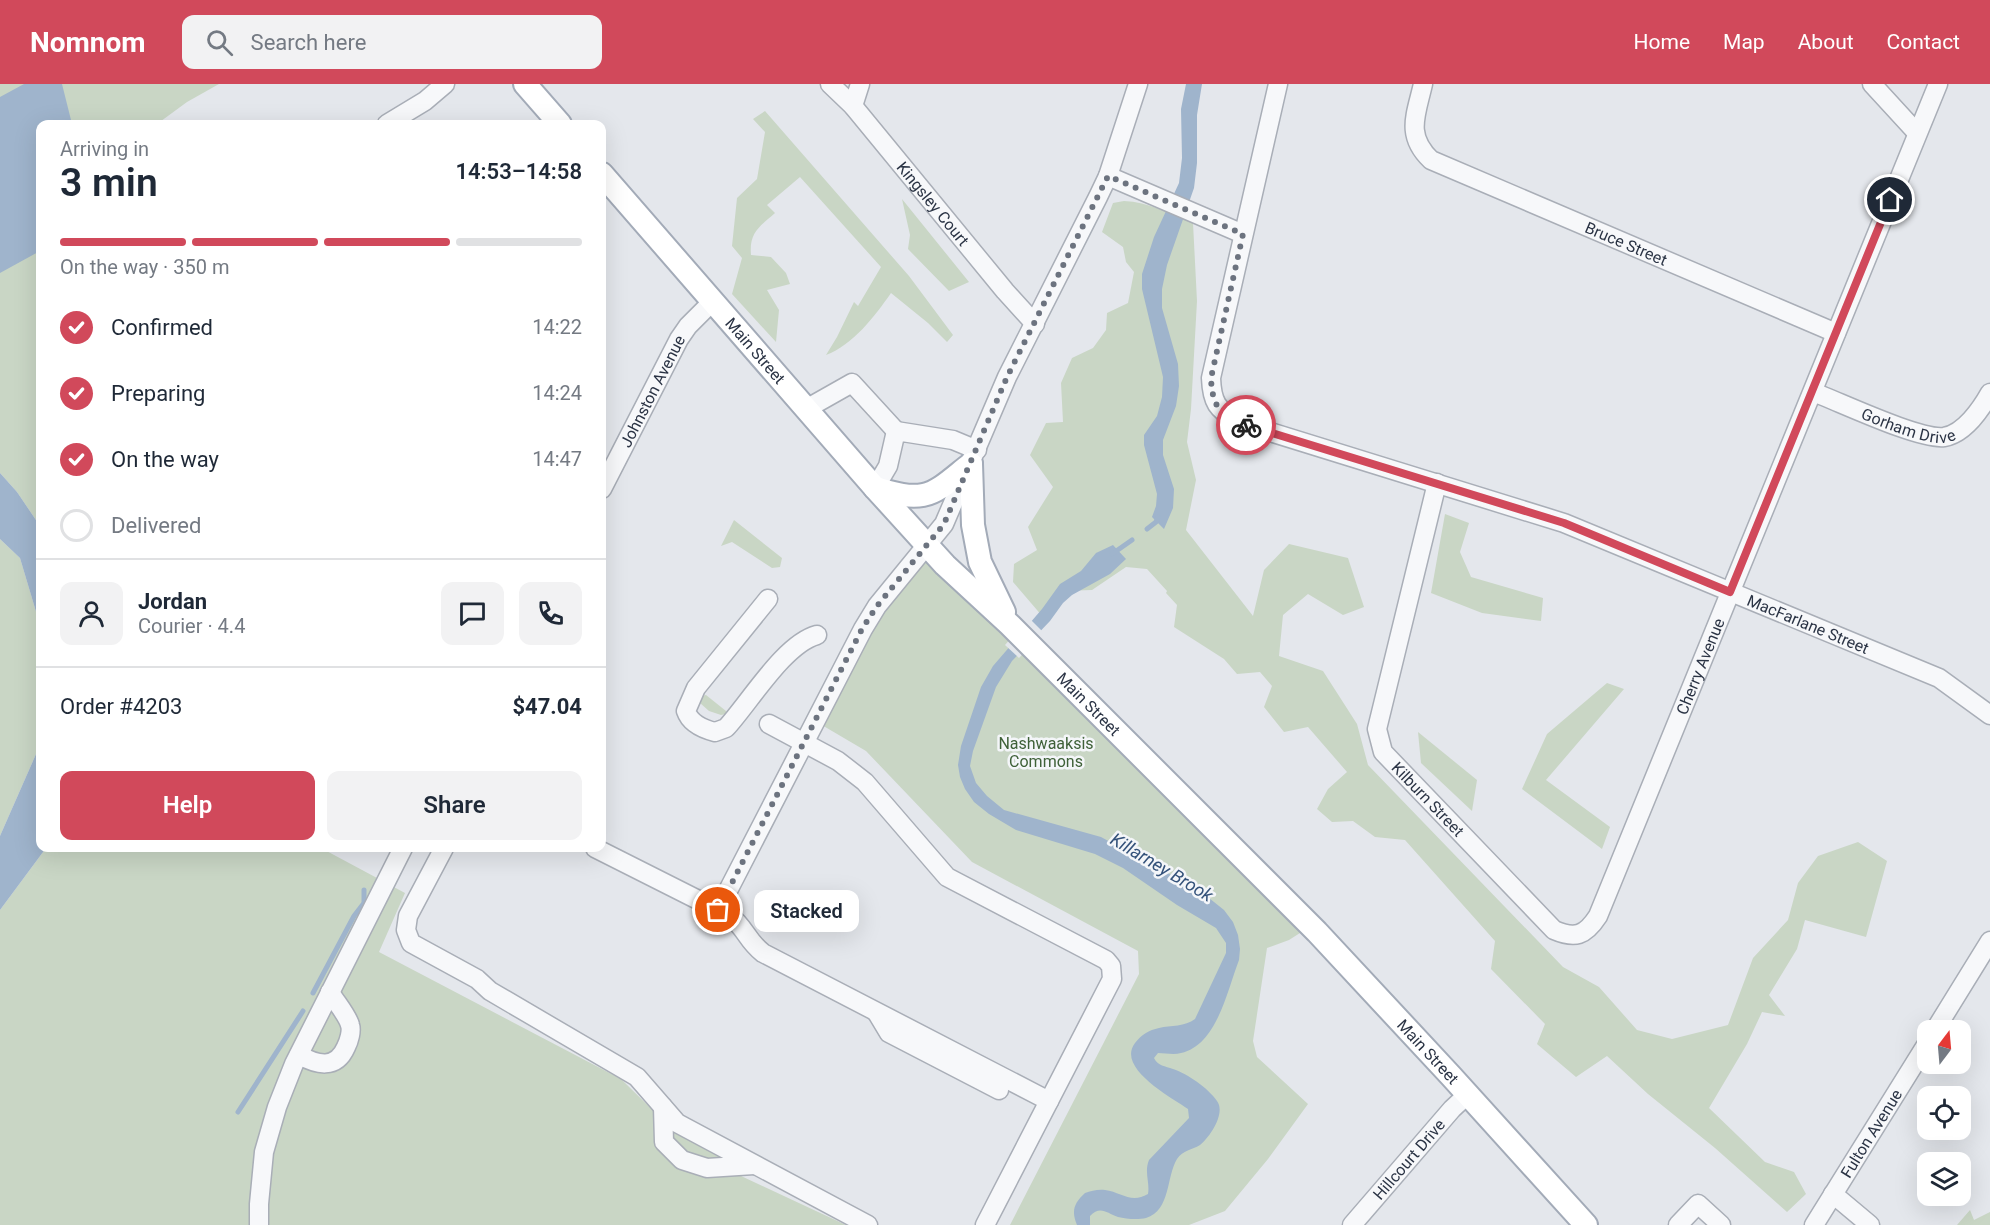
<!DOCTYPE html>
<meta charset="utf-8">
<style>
:root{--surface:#fff;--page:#f2f2f3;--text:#1f2937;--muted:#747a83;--line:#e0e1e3;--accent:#d1495b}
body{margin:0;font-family:Roboto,sans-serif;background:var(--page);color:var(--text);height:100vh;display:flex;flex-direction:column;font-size:22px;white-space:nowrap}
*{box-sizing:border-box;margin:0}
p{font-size:20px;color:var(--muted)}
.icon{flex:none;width:33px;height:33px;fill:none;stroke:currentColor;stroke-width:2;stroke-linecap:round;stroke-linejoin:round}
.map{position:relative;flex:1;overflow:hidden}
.sheet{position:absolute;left:36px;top:36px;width:570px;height:732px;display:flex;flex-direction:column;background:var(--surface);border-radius:12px;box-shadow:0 6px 24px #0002}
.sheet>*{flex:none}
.needle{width:39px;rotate:16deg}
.buttons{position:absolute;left:1917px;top:936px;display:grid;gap:12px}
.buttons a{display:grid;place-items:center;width:54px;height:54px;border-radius:12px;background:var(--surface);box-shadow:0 6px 24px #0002;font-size:30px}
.pin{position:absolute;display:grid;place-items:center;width:51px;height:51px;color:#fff;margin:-26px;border:3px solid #fff;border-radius:50%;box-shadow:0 2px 6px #0007}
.courier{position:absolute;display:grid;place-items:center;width:60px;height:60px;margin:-30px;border:4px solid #d1495b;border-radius:50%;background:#fff;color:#222;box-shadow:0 2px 8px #0007}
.bubble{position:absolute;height:42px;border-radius:12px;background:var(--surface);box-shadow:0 6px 24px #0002;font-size:20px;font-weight:600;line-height:42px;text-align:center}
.head em{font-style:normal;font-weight:600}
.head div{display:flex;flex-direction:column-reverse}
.head{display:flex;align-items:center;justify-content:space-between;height:102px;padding:0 24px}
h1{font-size:39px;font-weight:600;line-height:45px}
.bar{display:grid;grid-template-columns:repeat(4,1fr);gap:9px 6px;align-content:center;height:72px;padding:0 24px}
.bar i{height:8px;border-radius:4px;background:var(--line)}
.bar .current{background:var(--accent)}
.bar p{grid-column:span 4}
.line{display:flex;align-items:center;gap:15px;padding:0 24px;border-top:2px solid var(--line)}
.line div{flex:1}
.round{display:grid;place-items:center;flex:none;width:63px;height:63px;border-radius:12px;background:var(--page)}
ol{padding:0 24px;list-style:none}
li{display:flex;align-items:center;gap:18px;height:66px}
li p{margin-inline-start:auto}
li .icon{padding:6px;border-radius:50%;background:var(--accent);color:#fff;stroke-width:4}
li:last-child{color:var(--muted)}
li i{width:33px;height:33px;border:3px solid var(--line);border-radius:50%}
.action{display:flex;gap:12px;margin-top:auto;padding:12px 24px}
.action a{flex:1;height:69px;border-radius:12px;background:var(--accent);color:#fff;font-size:24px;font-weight:600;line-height:69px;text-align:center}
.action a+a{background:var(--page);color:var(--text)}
header{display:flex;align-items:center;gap:36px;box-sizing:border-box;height:84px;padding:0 30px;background:var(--accent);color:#fff}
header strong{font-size:28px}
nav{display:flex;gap:33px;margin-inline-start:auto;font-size:21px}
.search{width:420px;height:54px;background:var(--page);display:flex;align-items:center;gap:15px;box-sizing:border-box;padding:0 21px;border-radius:12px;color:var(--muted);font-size:22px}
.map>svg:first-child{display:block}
.green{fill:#c9d6c5}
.water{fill:#9fb4cc}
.pier{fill:#e4e7ec}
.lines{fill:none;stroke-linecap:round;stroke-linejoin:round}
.stream{stroke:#9fb4cc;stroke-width:5}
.minor-casing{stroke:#a9aeb7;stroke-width:21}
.major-casing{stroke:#a3abb8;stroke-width:26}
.minor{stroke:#f7f8fa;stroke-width:18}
.major{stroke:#fff;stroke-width:22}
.done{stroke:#6c737f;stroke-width:6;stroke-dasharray:0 10.8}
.route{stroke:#d1495b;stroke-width:8}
.labels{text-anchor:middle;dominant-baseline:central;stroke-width:5;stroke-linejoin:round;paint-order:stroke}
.street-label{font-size:16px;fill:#2b3445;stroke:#f4f6f9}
.park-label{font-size:16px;fill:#3f6138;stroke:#f4f6f9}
.water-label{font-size:18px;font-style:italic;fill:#34527a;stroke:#f4f6f9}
</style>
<header>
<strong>Nomnom</strong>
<div class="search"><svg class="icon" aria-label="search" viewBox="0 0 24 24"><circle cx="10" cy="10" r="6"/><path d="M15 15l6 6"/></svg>Search here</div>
<nav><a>Home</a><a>Map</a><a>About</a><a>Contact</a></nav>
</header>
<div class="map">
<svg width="1990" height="1141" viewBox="0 0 1990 1141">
<rect width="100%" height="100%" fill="#e4e7ec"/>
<g class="green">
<path d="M0,0H219L187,18L157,40H40V442L17,408L0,389Z"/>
<path d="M765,27L909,192L953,251L947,258L928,239L891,209C875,232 853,261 826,271L837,253L854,218L858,222L881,183L800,93L767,121L775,129C759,143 749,149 751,171L771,173L786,189L790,200L767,206L779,226L776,258L732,210L742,174L732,162L737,114L757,95L765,48L753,35Z"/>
<path d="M902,115L969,198L949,207L908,165L910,151Z"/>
<path d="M1124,117C1148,118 1171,130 1193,139L1197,217L1191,325L1187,358L1196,396L1186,446L1253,532L1264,486L1289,460L1348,474L1364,523L1343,531L1308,510L1283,531L1279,572L1323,587L1357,640L1368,681L1563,883L1599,903L1637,946L1672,955L1728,941L1753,874L1788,836L1798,799L1818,772L1858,758L1887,777L1866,853L1805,836L1797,865L1769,911L1785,932L1762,928L1747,960L1709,1024L1765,1078L1794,1088L1806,1110L1787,1128L1715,1064L1648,1010L1607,972L1576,993L1537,960L1545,940L1491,885L1495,857L1405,756L1375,753L1353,737L1332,738L1317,725L1328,705L1347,688L1308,643L1284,648L1264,623L1272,602L1260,588L1237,590L1224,575L1174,543L1177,521L1166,509L1167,507L1147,485L1126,483L1092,506L1064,507L1043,533L1013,498L1014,480L1037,466L1028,443L1053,403L1030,371L1046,339L1063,338L1061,299L1072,274L1093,264L1106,246L1107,229L1128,219L1134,188L1126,178L1123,163L1102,148L1113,119Z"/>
<path d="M1445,430L1469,439L1460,468L1471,493L1543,514L1541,537L1482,529L1431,509Z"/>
<path d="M734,436L782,474L780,483L772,484L732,458L721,462Z"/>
<path d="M0,455L20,474L40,541V661L0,752Z"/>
<path d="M927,461L1311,842L1289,856L1267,864L1253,957L1257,973L1308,1020L1268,1075L1225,1127L1189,1141H1010L1139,890L1138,867L972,778L866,667L815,637L863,545Z"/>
<path d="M1607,599L1624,605L1546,696L1610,743L1602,765L1522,705L1547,650Z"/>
<path d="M706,611L726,627V630L721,631L709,627L700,619L701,612Z"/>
<path d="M1418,648L1477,696L1472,727L1421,679Z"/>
<path d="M46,764H321L405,809L379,868L621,995L676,1049L718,1071L724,1084L846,1141H0V826Z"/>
<path d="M1970,1126L1974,1136L1990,1128V1141H1957Z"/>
</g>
<g class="water">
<path d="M24,0H62L72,40H40V167L0,189V13Z"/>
<path d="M1186,0H1202L1197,31V79L1194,104L1167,181L1162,205V224L1178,280L1179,302L1176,322L1163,356V371L1174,405L1173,424L1164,445L1152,433L1156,422L1157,410L1144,361V351L1157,332L1162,313L1163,293L1142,205V190L1154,153L1179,99L1182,74L1181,25Z"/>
<path d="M0,389L17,408L40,442V541L20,474L0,455Z"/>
<path d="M1113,461L1126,475L1110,490L1072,511L1063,519L1050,537L1012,577L996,603L973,667L970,682L976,699L987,712L1004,726L1101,753L1199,806L1224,826L1233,838L1238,851L1240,865L1239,876C1227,907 1217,961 1181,969C1174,971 1165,969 1158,969L1154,974C1158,982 1165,982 1173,985C1188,990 1208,1004 1217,1017C1226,1029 1210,1053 1200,1061C1192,1066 1183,1066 1177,1075C1166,1093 1171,1126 1146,1134C1138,1136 1126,1135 1118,1133C1107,1129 1100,1121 1090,1132V1141H1077C1071,1127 1074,1119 1085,1109C1091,1107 1098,1105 1105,1106C1121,1108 1131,1120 1148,1110C1150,1098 1144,1088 1149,1076L1189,1034L1188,1025C1171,1013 1116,984 1135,959C1141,951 1149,946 1159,944C1171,941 1185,943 1195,935L1226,869V859L1216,844L1177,821L1123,784L1095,770L1016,746L989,730L974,718L965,705L960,693L958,681L961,662L981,603L993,582L1042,525L1060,500L1081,487L1096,469Z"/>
<path d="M40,661V764H46L0,826V752Z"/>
</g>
<path class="pier" d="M1029,534L1043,548L1019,574L1005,561Z"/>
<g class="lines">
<g class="stream">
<path d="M1147,445L1156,438L1158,433"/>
<path d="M1112,470L1132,456"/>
<path d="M313,909L354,832L364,819V806"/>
<path d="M238,1028L303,927"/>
</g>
<defs>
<g id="minor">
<path id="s1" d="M830,0L853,22L1005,207L1035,240"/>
<path id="s2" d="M1278,0L1211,294C1212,319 1217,325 1238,338L1564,439L1939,594L1990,631"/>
<path id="s3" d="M1423,0C1416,31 1405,51 1431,76L1836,249"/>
<path d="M1872,0L1917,49"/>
<path d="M853,22L860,0"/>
<path d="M387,40L425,17L445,0"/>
<path d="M1108,92L1243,150"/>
<path id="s4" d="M1813,308C1840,318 1919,356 1944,353C1964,350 1981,325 1990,309"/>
<path d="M806,325L852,299L896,347"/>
<path id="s5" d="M1437,399L1377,645L1383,668L1554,846C1575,855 1585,852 1598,832L1938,0"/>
<path d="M875,404L888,382L896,347L953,356L977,366"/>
<path id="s6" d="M602,405L679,255L688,242L712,218"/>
<path d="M768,515L696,604L686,627C690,639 703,645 715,648L726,644C750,618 784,560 817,551"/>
<path d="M769,640L838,677L865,698L947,793L1106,876L1111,882L1112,895L985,1141"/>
<path d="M444,764L408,832L406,846L411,859L477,895L490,907L637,993L677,1039L868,1141"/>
<path d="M595,764L730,832C745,843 747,857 763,869L1049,1017"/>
<path d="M718,826L863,545L877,522L944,440L1007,293L1098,113L1108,92L1138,0"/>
<path d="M877,929L889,949L999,1006"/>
<path d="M1935,946L1990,857"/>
<path d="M299,971C317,981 336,986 346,963C349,957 352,947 350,941C348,932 335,917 330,908"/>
<path d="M663,1023L664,1058L682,1076L707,1084L754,1081"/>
<path d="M1833,1110L1870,1141"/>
<path d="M259,1141V1120L264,1068L277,1023L294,980L403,764"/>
<path id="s7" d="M1352,1141L1452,1025L1467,1011"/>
<path d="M1678,1141L1698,1120L1721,1141"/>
<path id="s8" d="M1814,1141L1928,958"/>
</g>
<g id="major">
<path d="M525,0L560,40"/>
<path id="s9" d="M602,90L875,404L945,481L1010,541L1317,848L1451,992L1586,1141"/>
<path d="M971,380L973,441L980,478L1004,528"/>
<path d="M875,404C890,408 907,414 923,411C940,408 957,390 971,380"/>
</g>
</defs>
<use href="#minor" class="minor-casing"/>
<use href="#major" class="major-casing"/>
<use href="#minor" class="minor"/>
<use href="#major" class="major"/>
</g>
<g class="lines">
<path class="done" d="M718,826L862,545L877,522L944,440L1007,293L1108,92L1243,150L1211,294C1212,320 1219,333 1246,341"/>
<path class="route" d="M1246,341L1564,439L1730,508L1890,116"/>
</g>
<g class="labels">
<g class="street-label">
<text stroke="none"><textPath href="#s1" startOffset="158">Kingsley Court</textPath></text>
<text stroke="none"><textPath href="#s3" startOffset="294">Bruce Street</textPath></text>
<text stroke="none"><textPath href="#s9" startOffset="234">Main Street</textPath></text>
<text stroke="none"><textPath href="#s6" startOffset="110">Johnston Avenue</textPath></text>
<text stroke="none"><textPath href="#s4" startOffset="102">Gorham Drive</textPath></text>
<text stroke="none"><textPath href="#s2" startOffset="962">MacFarlane Street</textPath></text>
<text stroke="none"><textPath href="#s5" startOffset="846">Cherry Avenue</textPath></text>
<text stroke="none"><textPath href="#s9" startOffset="720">Main Street</textPath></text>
<text stroke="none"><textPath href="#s5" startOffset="342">Kilburn Street</textPath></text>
<text stroke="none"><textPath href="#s9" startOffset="1206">Main Street</textPath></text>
<text stroke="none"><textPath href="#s8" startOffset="108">Fulton Avenue</textPath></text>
<text stroke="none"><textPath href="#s7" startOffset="87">Hillcourt Drive</textPath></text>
</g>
<g class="park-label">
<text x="1046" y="659">Nashwaaksis<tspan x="1046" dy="18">Commons</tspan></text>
</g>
<g class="water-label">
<text transform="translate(1162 783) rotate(31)">Killarney Brook</text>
</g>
</g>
</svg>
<div class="buttons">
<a><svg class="needle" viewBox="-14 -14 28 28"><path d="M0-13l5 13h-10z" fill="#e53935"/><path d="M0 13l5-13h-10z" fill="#747a83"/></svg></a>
<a><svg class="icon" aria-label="locate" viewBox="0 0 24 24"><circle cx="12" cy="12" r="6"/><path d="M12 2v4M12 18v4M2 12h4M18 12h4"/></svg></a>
<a><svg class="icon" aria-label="layers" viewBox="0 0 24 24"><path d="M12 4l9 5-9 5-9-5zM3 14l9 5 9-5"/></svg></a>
</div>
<div class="pin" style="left:718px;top:826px;background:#ea580c"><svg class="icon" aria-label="bag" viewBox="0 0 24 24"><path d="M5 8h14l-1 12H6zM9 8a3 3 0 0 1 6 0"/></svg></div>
<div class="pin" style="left:1890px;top:116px;background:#1f2937"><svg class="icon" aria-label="home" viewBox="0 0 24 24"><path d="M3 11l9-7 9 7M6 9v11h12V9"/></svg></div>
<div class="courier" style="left:1246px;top:341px"><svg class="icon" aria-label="bike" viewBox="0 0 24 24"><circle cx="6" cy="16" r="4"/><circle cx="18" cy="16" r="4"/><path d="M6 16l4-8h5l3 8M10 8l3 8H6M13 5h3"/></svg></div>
<div class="bubble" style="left:754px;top:806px;width:105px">Stacked</div>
<section class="sheet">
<div class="head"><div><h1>3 min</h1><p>Arriving in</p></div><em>14:53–14:58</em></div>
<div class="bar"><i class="current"></i><i class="current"></i><i class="current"></i><i></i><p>On the way · 350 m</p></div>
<ol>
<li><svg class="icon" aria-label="check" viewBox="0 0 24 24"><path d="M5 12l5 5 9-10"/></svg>Confirmed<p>14:22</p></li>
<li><svg class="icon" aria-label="check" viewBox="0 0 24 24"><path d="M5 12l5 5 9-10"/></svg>Preparing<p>14:24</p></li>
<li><svg class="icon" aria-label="check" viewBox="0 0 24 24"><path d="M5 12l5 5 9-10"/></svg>On the way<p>14:47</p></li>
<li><i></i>Delivered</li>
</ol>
<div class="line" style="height:108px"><a class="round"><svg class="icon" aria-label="person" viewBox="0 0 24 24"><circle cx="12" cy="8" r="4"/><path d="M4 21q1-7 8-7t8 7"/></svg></a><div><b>Jordan</b><p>Courier · 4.4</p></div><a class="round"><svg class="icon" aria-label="chat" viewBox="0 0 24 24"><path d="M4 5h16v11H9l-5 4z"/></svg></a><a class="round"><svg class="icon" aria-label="phone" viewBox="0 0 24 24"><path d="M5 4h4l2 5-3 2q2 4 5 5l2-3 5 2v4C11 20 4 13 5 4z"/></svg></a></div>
<div class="line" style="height:78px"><div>Order #4203</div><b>$47.04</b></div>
<div class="action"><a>Help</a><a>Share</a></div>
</section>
</div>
